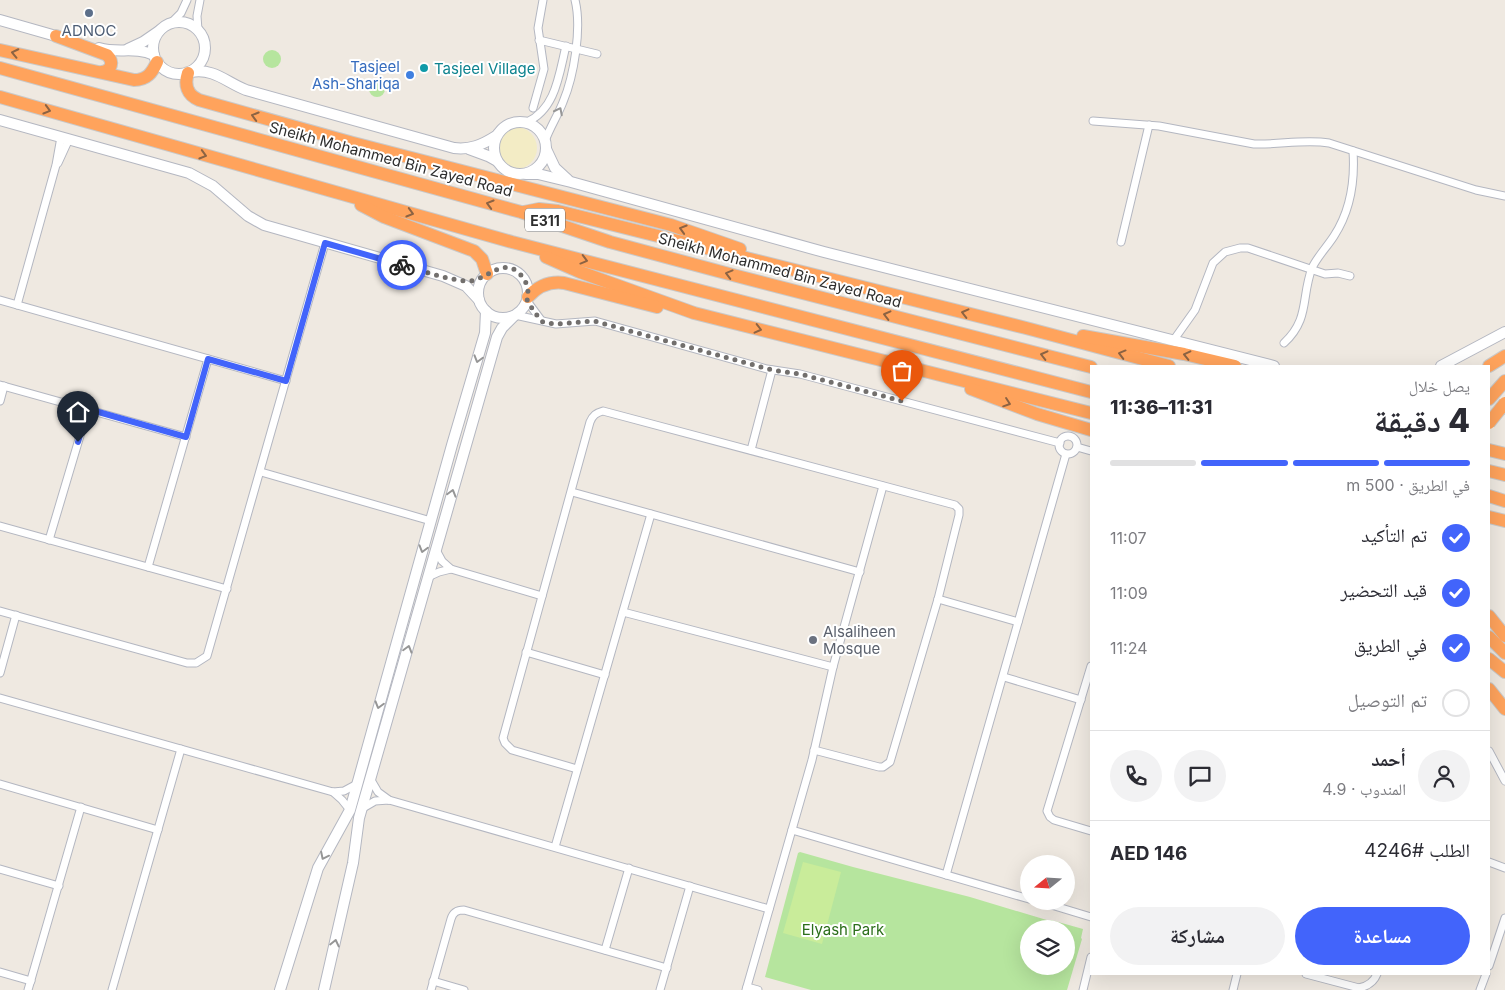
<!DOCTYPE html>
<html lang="ar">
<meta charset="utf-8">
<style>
:root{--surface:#fff;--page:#f2f2f3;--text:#2b2b33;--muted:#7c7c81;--line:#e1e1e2;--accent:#4264fb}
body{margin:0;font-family:Inter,"Noto Naskh Arabic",sans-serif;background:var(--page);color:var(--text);direction:rtl;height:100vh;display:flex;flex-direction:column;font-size:19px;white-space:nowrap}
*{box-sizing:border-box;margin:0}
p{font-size:16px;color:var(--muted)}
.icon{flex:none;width:28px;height:28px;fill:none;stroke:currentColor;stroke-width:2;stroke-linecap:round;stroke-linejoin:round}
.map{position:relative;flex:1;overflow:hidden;direction:ltr}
.drawer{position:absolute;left:1090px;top:365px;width:400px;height:610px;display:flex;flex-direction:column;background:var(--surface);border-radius:0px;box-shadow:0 5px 20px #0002;direction:rtl}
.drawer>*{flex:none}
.needle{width:32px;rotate:252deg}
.buttons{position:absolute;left:1020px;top:855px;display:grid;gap:10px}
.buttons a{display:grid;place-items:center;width:55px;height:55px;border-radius:50%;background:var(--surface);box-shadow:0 5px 20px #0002;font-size:25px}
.pin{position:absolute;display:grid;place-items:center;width:42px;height:42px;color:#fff;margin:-51px -21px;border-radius:50% 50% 50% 0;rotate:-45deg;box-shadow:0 0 5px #0007}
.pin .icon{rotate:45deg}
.courier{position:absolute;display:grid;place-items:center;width:50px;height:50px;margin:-25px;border:4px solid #4264fb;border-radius:50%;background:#fff;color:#222;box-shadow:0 1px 6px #0007}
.overview em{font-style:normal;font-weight:800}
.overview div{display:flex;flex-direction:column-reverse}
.overview{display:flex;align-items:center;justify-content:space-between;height:85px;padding:0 20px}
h1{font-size:32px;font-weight:800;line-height:38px}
.bar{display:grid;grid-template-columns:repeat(4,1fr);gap:8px 5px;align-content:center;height:60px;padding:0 20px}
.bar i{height:6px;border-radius:4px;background:var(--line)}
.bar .selected{background:var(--accent)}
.bar p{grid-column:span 4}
.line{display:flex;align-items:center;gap:12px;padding:0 20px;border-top:1px solid var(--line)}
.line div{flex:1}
.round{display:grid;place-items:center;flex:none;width:52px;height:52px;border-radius:26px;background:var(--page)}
ol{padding:0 20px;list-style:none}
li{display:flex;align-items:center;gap:15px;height:55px}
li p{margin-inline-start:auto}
li .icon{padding:5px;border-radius:50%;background:var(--accent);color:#fff;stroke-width:4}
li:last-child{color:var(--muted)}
li i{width:28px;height:28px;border:2px solid var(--line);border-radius:50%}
.cta{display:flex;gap:10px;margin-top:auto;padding:10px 20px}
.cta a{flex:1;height:58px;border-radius:30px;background:var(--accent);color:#fff;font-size:20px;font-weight:800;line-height:58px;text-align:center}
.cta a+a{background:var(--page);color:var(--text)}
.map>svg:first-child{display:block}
.green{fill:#b6e59e;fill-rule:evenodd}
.sand{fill:#f3ecc5}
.pitch{fill:#c9ec9a}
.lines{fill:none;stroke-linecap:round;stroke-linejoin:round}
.street-casing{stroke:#b4b7c1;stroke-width:9}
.secondary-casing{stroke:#b4b7c1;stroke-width:12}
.highway-casing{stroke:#c9c9c9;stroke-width:14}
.street{stroke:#fff;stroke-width:7}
.secondary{stroke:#fff;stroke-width:10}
.highway{stroke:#ffa35c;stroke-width:12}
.highway-bridge-casing{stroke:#c9c9c9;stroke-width:14;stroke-linecap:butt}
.highway-bridge{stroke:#ffa35c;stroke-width:12}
.oneway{stroke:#8c6343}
.oneway2{stroke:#969696}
.done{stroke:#726f6d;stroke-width:5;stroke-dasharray:0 9}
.route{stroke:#4264fb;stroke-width:6}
.service-dot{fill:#5c6f8a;stroke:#fff;stroke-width:2}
.culture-dot{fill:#0f9aa8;stroke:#fff;stroke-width:2}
.shop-dot{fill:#3f7fe0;stroke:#fff;stroke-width:2}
.worship-dot{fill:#6b7280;stroke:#fff;stroke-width:2}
.labels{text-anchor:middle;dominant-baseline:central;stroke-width:4;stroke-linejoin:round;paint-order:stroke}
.shield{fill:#fff;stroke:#6d6d6d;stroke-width:1}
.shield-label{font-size:14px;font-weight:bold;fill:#2e2e2e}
.service-label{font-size:15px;fill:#4e5e75;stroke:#fff}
.shop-label{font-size:15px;fill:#366cbe;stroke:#fff;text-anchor:end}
.culture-label{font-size:15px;fill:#0d838f;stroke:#fff;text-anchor:start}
.street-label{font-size:15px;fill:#2e2e2e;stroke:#fff}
.worship-label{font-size:15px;fill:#5b616d;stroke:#fff;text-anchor:start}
.park-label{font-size:15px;fill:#2c6e1b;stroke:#fff}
</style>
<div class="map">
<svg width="1505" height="990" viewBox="0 0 1505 990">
<rect width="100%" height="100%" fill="#efe9e1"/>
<g class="green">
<circle cx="272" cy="59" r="9"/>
<circle cx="377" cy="89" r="8"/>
<path d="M800,852L853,867L970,897L1050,921L1051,920L1083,929L1081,938L1082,939L1067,990H811L765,977L798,853ZM1029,929H1066V966H1029Z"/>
</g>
<circle class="sand" cx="516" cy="148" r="21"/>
<path class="pitch" d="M803,862L841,872L822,944L783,933Z"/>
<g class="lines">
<defs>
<g id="street">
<path d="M171,23L181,13L187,0"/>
<path d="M198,30L197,16L200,0"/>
<path d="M539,40L597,54"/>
<path d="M533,108L544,69L538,28L543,0"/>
<path d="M1093,121L1159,126L1254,144C1279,145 1304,139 1329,143L1476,190L1505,196"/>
<path d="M527,122C556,109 559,74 566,46"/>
<path d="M545,141C550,127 558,115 563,102C574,76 582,28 575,0"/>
<path d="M58,163L69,139"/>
<path d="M1121,242L1149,125"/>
<path d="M0,300L286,381"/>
<path d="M527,301L541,320"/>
<path d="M17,305L56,165L61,137"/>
<path d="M515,315L556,324L595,321L767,369L800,374L1060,443"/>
<path d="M1173,341L1195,310L1213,263L1225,252L1240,248H1248L1325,274L1338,273L1350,276"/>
<path d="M1284,343C1310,319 1301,297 1312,268C1317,257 1327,247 1334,236C1351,210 1355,181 1353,151"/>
<path d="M0,385L186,437"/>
<path d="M0,401L4,386"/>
<circle cx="1068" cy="445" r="9"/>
<path d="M1077,447L1091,451"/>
<path d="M751,450L772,370"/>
<path d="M261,472L431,521"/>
<path d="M572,492L860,572"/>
<path d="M0,526L227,589"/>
<path d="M49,540L88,409"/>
<path d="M436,550L442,561L451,569L542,596"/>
<path d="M148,567L208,359"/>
<path d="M428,577L439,572L451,569"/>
<path d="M938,599L1018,622"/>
<path d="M0,611L187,663H196L207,656L325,243"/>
<path d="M623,612L833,667"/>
<path d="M526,652L605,675"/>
<path d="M1091,666L1047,811L1050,817L1054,820L1091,831"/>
<path d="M0,673L16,615"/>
<path d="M1004,677L1081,700"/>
<path d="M0,698L333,792L344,791L357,784"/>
<path d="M1489,751L1505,781"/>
<path d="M577,769L512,750L505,743L503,738L590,422C593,415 596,413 603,411L955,505L959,509V515L938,599L890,762L883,767H879L814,750"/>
<path d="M371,780L378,792L389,800"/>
<path d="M0,784L158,830"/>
<path d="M333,792L342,800L350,810"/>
<path d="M363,808L375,801L389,800L769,909"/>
<path d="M792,830L1029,899"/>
<path d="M555,847L651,514"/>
<path d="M1489,862L1505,868"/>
<path d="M0,869L59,886"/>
<path d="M946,875L1066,454"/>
<path d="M1038,901L1091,917"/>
<path d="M605,950L629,868"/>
<path d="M1489,966L1505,918"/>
<path d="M0,972L31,981"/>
<path d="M1306,974L1359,988C1368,986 1374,982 1377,974"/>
<path d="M433,981L464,990"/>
<path d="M747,987L758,990"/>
<path d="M28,990L81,807"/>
<path d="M112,990L181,749"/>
<path d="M431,990L451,919C453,912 457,910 464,910L667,968"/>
<path d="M660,990L690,886"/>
<path d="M746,990L812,760L833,667L883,486"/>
<path d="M1083,990L1091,957"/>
<path d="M1233,990L1237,974"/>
<path d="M1480,990L1486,974"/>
</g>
<g id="secondary">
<path d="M0,20L63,38"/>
<circle cx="179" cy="48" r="26"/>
<path d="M99,48C119,54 134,46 154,55"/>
<path d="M128,49L143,42L159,31"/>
<path d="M191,72C214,68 226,82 246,90L454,148C470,150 482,145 496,136"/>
<path d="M0,120L189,173L213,186L248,216L264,225L443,276L466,286L479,300"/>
<circle cx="520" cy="148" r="26"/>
<path d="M469,149L488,156L497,161"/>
<path d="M546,149L555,168L568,180"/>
<path d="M526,174H538L571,182L824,252L1274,366"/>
<circle cx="503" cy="293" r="25"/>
<path d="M1441,366L1505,332"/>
<path d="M280,990L318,868L350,810L452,445L485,333L486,311"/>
<path d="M324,990L353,863L359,818L497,337L502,328L514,316"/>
</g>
<g id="highway">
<path d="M56,36L107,55C114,62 112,70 102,72"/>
<path d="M0,50L134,80C147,80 152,73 157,62"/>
<path d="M0,68L521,212L610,242L733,275L1091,367"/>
<path d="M188,73C184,85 187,95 199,100L353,143L671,225L740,249"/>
<path d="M0,97L512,242L1091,392"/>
<path d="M361,205L384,217L474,251L482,259L487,274"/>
<path d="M524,212L539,209L558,211L1026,328L1169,366"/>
<path d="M546,257L580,272L694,313L1091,413"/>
<path d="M528,297C538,286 549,281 564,283L657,307"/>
<path d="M1083,336L1184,354L1235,366"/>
<path d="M1489,366L1505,356"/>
<path d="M971,389L1037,414L1091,430"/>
<path d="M1489,399L1505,381"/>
<path d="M1489,450L1505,454"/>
<path d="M1489,471L1505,475"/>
<path d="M1489,496L1505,501"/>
<path d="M1489,517L1505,521"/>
<path d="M1489,616L1505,636"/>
<path d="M1489,637L1505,653"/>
<path d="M1489,659L1505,672"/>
<path d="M1489,689L1505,709"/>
</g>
</defs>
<use href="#street" class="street-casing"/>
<use href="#secondary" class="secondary-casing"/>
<use href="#highway" class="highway-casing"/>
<use href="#street" class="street"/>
<use href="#secondary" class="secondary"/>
<use href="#highway" class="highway"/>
<defs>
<path id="highway-bridge" d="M1489,423L1505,403"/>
</defs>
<use href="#highway-bridge" class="highway-bridge-casing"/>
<use href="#highway-bridge" class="highway-bridge"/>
</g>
<defs><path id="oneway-chevron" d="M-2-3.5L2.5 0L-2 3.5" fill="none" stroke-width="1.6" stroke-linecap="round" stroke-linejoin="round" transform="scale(1.25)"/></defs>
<g class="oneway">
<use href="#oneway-chevron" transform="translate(15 53) rotate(-168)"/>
<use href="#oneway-chevron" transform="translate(47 110) rotate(16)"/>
<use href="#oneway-chevron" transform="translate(255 116) rotate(-164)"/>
<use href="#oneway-chevron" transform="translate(203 155) rotate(16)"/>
<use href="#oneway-chevron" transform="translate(490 204) rotate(-164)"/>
<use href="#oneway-chevron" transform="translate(410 213) rotate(16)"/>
<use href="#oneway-chevron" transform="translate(683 229) rotate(-163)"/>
<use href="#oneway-chevron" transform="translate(584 260) rotate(15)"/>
<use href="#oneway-chevron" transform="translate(729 274) rotate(-165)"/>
<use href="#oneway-chevron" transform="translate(965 313) rotate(-166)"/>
<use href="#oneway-chevron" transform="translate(887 315) rotate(-166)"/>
<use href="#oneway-chevron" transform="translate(758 329) rotate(14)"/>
<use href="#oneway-chevron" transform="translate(1122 354) rotate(-165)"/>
<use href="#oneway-chevron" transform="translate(1044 355) rotate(-166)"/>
<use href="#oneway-chevron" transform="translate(1187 355) rotate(-167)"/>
<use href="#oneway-chevron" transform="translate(1007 403) rotate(19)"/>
</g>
<g class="oneway2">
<use href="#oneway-chevron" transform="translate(559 111) rotate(-63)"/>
<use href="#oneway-chevron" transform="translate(478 359) rotate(106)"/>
<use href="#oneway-chevron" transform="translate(452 493) rotate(-74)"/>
<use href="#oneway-chevron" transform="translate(423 549) rotate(106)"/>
<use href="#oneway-chevron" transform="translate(408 649) rotate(-74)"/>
<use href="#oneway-chevron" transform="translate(379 705) rotate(106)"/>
<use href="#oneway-chevron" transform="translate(324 856) rotate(116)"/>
<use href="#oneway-chevron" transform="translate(335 943) rotate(-77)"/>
</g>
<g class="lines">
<path class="done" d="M402,265C423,271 444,279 466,281C486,283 505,251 524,279C528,286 529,293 527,301L541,321L546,323L556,324L594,321L772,370L800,374L902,401"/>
<path class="route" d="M78,442L88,409L186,437L208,359L286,381L325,243L402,265"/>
</g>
<circle class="service-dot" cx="89" cy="13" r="5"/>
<circle class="culture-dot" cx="424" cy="68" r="5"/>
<circle class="shop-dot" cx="410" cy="75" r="5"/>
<circle class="worship-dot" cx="813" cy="640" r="5"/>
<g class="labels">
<rect class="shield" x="525" y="208.5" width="40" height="23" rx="4"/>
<g class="shield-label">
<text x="545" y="220">E311</text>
</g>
<g class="service-label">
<text x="89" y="30">ADNOC</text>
</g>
<g class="shop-label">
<text x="400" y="66">Tasjeel<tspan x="400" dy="17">Ash-Shariqa</tspan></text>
</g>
<g class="culture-label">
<text x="434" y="68">Tasjeel Village</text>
</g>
<g class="street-label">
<text transform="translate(391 159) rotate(15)">Sheikh Mohammed Bin Zayed Road</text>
<text transform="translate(780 270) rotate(15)">Sheikh Mohammed Bin Zayed Road</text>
</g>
<g class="worship-label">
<text x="823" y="631">Alsaliheen<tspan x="823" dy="17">Mosque</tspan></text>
</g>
<g class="park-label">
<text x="843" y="929">Elyash Park</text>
</g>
</g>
</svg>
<div class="buttons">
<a><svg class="needle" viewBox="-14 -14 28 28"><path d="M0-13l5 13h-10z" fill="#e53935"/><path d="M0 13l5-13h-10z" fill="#7c7c81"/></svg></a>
<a><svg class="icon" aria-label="layers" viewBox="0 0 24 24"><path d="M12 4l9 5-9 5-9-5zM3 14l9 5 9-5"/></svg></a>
</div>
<div class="pin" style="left:902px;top:401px;background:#ea580c"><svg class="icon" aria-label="bag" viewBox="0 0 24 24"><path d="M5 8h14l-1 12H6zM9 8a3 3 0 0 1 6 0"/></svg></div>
<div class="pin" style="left:78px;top:442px;background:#1f2937"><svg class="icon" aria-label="home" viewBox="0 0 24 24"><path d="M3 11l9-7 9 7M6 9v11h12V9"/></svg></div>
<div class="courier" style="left:402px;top:265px"><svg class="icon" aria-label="bike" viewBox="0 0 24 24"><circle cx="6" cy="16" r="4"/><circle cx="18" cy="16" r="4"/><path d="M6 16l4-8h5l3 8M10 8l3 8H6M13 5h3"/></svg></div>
<section class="drawer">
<div class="overview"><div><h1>4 دقيقة</h1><p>يصل خلال</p></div><em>11:31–11:36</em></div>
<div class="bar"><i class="selected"></i><i class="selected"></i><i class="selected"></i><i></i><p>في الطريق · 500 m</p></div>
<ol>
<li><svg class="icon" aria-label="check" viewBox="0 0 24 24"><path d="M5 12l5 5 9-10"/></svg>تم التأكيد<p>11:07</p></li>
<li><svg class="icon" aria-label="check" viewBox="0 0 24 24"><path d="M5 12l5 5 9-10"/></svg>قيد التحضير<p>11:09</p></li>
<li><svg class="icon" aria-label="check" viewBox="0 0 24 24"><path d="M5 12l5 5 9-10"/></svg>في الطريق<p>11:24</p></li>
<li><i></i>تم التوصيل</li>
</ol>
<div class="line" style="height:90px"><a class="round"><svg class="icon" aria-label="person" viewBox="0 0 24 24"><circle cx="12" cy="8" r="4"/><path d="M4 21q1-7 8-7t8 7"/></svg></a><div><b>أحمد</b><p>المندوب · 4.9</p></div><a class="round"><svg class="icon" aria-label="chat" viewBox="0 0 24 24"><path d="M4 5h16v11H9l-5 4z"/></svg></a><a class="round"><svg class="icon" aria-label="phone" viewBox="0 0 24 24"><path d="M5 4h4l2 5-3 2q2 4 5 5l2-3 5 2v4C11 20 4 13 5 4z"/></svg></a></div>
<div class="line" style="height:65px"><div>الطلب #4246</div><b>AED 146</b></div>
<div class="cta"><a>مساعدة</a><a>مشاركة</a></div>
</section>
</div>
